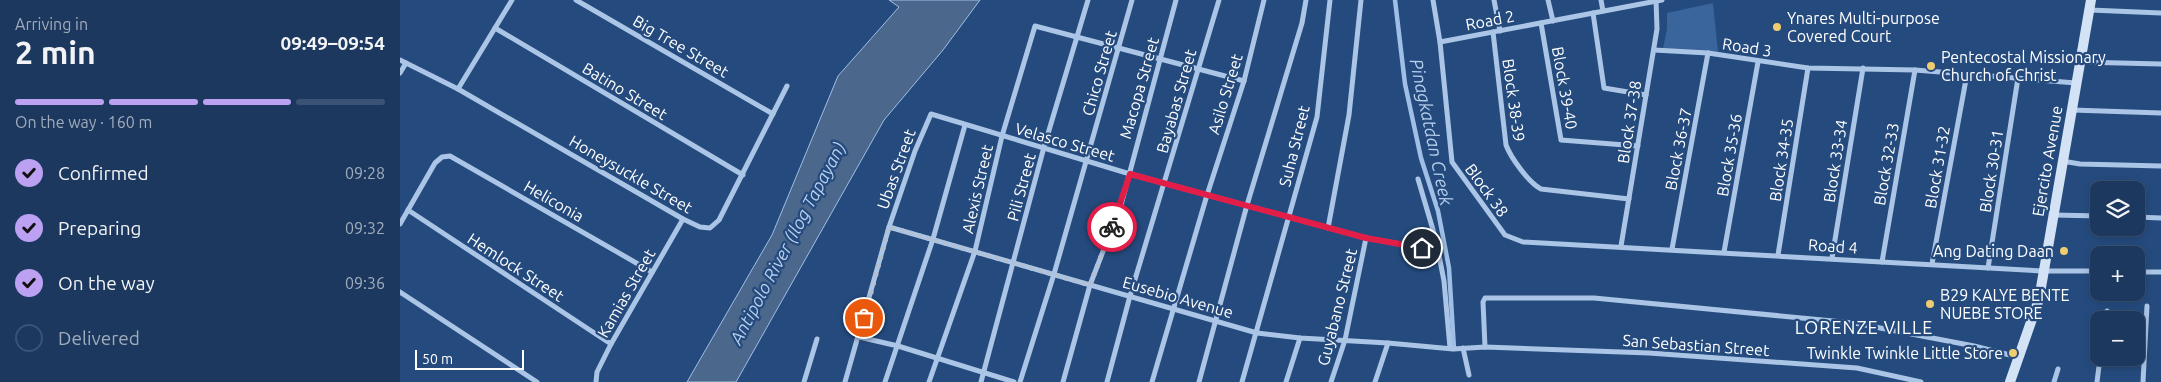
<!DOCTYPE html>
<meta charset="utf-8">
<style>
:root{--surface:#1c385e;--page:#253f64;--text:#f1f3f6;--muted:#a0acbc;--line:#3a5273;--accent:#bca0f2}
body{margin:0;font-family:Ubuntu,sans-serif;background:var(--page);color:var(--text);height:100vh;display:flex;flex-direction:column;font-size:19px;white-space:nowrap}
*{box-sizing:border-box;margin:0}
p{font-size:16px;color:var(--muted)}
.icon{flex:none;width:28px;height:28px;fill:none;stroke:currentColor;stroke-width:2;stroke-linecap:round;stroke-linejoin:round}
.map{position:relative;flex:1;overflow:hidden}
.panel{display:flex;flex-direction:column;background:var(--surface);width:400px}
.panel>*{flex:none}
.tools{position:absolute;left:1690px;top:181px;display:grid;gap:10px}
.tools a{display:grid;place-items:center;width:55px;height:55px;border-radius:10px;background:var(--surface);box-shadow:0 2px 8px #0003,0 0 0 1px var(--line);font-size:25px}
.scale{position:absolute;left:15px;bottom:12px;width:109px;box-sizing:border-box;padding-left:5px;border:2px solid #fff;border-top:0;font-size:14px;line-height:18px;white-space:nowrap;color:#fff;-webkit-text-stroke:4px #254b7e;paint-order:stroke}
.pin{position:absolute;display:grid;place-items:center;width:42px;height:42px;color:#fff;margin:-21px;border:2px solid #fff;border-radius:50%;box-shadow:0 1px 5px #0007}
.courier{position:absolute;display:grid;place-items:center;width:50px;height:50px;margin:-25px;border:4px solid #e11d48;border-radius:50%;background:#fff;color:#222;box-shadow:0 1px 6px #0007}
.head em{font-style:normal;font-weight:700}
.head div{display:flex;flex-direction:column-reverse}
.head{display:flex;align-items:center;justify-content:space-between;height:85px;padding:0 15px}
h1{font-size:32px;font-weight:700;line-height:38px}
.bar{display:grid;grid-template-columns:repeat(4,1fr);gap:8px 5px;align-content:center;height:60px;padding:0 15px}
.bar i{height:6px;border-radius:4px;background:var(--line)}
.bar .active{background:var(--accent)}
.bar p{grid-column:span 4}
ol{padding:0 15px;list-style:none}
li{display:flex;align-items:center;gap:15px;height:55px}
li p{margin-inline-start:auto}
li .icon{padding:5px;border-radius:50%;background:var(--accent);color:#111;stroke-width:4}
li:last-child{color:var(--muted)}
li i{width:28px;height:28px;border:2px solid var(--line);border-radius:50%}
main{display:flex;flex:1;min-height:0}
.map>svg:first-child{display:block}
.green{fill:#39649c}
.water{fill:#4c678c;stroke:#9fbfe6}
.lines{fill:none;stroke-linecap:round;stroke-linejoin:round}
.stream{stroke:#9fbfe6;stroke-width:4.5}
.street{stroke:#abc5e6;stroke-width:5}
.secondary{stroke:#d4e2f5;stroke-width:10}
.done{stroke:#b3c0d2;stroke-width:5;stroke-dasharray:0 9}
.route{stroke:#e11d48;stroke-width:6}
.poi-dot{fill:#efcc6f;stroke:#254b7e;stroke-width:2}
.labels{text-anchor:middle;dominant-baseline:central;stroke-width:4.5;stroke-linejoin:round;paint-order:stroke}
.poi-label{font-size:16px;fill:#fff;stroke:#254b7e;text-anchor:start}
.street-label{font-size:16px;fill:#fff;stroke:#254b7e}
.water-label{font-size:18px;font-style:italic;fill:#b6cfed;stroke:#254b7e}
.neighbourhood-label{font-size:18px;letter-spacing:1px;fill:#fff;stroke:#254b7e}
</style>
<main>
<section class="panel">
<div class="head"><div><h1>2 min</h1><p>Arriving in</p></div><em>09:49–09:54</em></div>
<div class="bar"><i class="active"></i><i class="active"></i><i class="active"></i><i></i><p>On the way · 160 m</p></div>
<ol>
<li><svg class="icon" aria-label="check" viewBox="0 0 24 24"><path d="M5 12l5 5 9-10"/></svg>Confirmed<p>09:28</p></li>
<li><svg class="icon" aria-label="check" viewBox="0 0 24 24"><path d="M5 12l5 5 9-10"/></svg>Preparing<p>09:32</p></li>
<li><svg class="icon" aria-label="check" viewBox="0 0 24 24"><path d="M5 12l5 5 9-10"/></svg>On the way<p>09:36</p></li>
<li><i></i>Delivered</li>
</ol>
</section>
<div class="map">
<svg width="1761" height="382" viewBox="0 0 1761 382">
<rect width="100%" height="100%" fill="#254b7e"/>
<path class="green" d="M1313,3L1318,52L1263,49L1267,29V13Z"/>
<path class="water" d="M489,0H580L543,50L484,120L336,382H287L372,235L438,76L499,7Z"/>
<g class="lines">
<path class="stream" d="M995,0L1005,84L1021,158L1038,211L1049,268L1054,349"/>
<g class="street">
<path d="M176,0L373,114"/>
<path d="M1033,0L1040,42L1052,162L1105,235L1123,242L1643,271H1699"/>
<path d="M1094,0L1100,31"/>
<path d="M1148,0L1153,21"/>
<path d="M1201,0L1203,11"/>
<path d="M1690,10L1761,13"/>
<path d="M1193,13L1204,88L1246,95"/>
<path d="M1141,23L1161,140L1238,146"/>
<path d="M95,28L343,175"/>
<path d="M1093,32L1106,145C1111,158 1129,183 1141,189L1229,199"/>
<path d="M1040,42L1262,0"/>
<path d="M1254,50L1308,53L1408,68L1515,70L1676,83"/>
<path d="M0,60L58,89L283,219L300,227L310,228L319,220L387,86"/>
<path d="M1679,62L1761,64"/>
<path d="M0,73L6,63"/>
<path d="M58,89L112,0"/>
<path d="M1672,110L1761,113"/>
<path d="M1662,161L1680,164L1761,166"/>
<path d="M1018,179L1036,240L1044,281L1050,348"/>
<path d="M8,210L211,344"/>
<path d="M1654,215L1699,216"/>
<path d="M1736,217L1761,218"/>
<path d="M0,224L35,163L42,157L50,156L252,272"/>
<path d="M489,227L857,333L900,338L988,343L1053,349L1085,347L1249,353L1457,368L1521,382"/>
<path d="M928,228L949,115L961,0"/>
<path d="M1221,246L1257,29L1256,0"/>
<path d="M1272,249L1308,53"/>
<path d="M1324,252L1358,62"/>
<path d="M1378,255L1408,68"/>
<path d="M1432,258L1463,68"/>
<path d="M1482,262L1515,70"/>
<path d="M1532,264L1567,74"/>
<path d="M1588,268L1618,78"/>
<path d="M1736,272H1761"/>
<path d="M0,292L137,382"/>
<path d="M1706,320L1707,311"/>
<path d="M459,337L498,346L614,382"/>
<path d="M1085,347L1083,302L1085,298H1194L1454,323L1574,346L1618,357"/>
<path d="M1063,348L1069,375"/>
<path d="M196,382L197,372L211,344L283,219"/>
<path d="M404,382L417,339"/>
<path d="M445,382L489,227L515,151L531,114L730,174L966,238L1022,248"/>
<path d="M485,382L533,239L565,125"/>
<path d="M529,382L575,251L602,136L635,26L844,81"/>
<path d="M581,382L644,147L688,0"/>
<path d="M620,382L654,274L732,0"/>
<path d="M663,382L690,285L721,205L776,0"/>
<path d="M707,382L730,296L819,0"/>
<path d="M752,382L807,195L844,81L864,0"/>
<path d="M799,382L847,205L902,23L906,0"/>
<path d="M842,382L917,117L930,0"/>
<path d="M886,382L900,338"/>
<path d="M931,382L945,340L966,238"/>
<path d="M975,382L988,343"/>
<path d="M1654,382L1658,369"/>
<path d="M1697,382L1700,358"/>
<path d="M1743,382L1747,306"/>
</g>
<path class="secondary" d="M1610,382L1639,299L1691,0"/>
</g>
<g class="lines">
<path class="done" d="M464,318L489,227L690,285L712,227"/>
<path class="route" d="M712,227L730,174L966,238L1022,248"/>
</g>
<g class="poi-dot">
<circle cx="1377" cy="27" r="5"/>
<circle cx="1531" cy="66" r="5"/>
<circle cx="1664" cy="251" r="5"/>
<circle cx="1530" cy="304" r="5"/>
<circle cx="1613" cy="353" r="5"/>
</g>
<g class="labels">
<g class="poi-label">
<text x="1387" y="18">Ynares Multi-purpose<tspan x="1387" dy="18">Covered Court</tspan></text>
<text x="1541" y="57">Pentecostal Missionary<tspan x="1541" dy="18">Church of Christ</tspan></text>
<text x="1654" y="251" text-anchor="end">Ang Dating Daan</text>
<text x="1540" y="295">B29 KALYE BENTE<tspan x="1540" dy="18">NUEBE STORE</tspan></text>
<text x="1603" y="353" text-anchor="end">Twinkle Twinkle Little Store</text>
</g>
<g class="street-label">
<text transform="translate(1090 20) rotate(-11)">Road 2</text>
<text transform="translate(281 46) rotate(30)">Big Tree Street</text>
<text transform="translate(1347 47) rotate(9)">Road 3</text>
<text transform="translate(699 73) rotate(-74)">Chico Street</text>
<text transform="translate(739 88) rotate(-74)">Macopa Street</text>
<text transform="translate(1165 88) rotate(80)">Block 39-40</text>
<text transform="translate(225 91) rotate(31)">Batino Street</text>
<text transform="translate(825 94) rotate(-73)">Asilo Street</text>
<text transform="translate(1114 100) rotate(82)">Block 38-39</text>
<text transform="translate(776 101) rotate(-74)">Bayabas Street</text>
<text transform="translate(1229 122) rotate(-81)">Block 37-38</text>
<text transform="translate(665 142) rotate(16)">Velasco Street</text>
<text transform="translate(894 146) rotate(-76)">Suha Street</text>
<text transform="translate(1278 149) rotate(-79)">Block 36-37</text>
<text transform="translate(1329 155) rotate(-80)">Block 35-36</text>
<text transform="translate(1381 160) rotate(-81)">Block 34-35</text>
<text transform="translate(1435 161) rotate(-81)">Block 33-34</text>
<text transform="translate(1647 161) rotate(-80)">Ejercito Avenue</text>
<text transform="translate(1486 164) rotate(-80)">Block 32-33</text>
<text transform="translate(1537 167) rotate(-80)">Block 31-32</text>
<text transform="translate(496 169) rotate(-70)">Ubas Street</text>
<text transform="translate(1591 171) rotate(-81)">Block 30-31</text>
<text transform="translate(231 174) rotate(30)">Honeysuckle Street</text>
<text transform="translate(621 187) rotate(-75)">Pili Street</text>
<text transform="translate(577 189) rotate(-77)">Alexis Street</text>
<text transform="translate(1087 190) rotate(54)">Block 38</text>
<text transform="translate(154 201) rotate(30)">Heliconia</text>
<text transform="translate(1433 246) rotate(4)">Road 4</text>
<text transform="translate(116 267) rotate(33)">Hemlock Street</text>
<text transform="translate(226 293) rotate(-60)">Kamias Street</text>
<text transform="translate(778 297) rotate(16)">Eusebio Avenue</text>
<text transform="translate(937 307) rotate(-76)">Guyabano Street</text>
<text transform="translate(1296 345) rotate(4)">San Sebastian Street</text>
</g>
<g class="water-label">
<text transform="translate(1032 132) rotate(78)">Pinagkatdan Creek</text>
<text transform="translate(387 243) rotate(-62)">Antipolo River (Ilog Tapayan)</text>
</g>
<g class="neighbourhood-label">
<text x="1464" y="327">LORENZE VILLE</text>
</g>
</g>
</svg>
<div class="tools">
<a><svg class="icon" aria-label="layers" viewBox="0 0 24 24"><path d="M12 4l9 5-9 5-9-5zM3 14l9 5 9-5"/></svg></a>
<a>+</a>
<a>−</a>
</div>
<div class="scale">50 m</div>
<div class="pin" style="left:464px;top:318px;background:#ea580c"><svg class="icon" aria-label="bag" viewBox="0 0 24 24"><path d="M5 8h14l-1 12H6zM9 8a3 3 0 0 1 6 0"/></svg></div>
<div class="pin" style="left:1022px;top:248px;background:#1f2937"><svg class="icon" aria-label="home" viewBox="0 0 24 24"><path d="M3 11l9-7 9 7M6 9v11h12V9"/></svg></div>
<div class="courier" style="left:712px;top:227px"><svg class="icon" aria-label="bike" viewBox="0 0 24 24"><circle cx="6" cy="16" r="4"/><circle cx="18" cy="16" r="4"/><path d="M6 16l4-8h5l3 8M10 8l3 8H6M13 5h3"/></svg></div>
</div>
</main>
